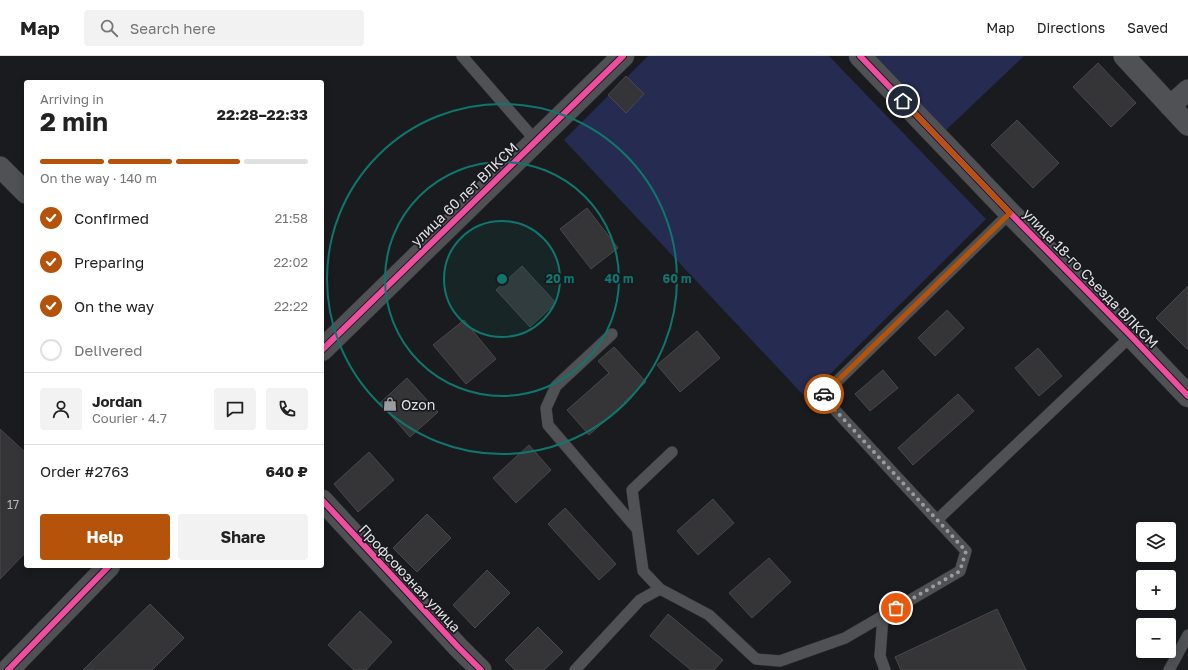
<!DOCTYPE html>
<meta charset="utf-8">
<style>
:root{--surface:#fff;--page:#f2f2f2;--text:#222;--muted:#767676;--line:#e0e0e0;--accent:#b45309}
body{margin:0;font-family:"Golos Text",sans-serif;background:var(--page);color:var(--text);height:100vh;display:flex;flex-direction:column;font-size:15px;white-space:nowrap}
*{box-sizing:border-box;margin:0}
p{font-size:13px;color:var(--muted)}
.icon{flex:none;width:22px;height:22px;fill:none;stroke:currentColor;stroke-width:2;stroke-linecap:round;stroke-linejoin:round}
.map{position:relative;flex:1;overflow:hidden}
.panel{position:absolute;left:24px;top:24px;width:300px;height:488px;display:flex;flex-direction:column;background:var(--surface);border-radius:4px;box-shadow:0 2px 10px #0003}
.panel>*{flex:none}
.buttons{position:absolute;left:1136px;top:466px;display:grid;gap:8px}
.buttons a{display:grid;place-items:center;width:40px;height:40px;border-radius:4px;background:var(--surface);box-shadow:0 2px 10px #0003;font-size:20px}
.pin{position:absolute;display:grid;place-items:center;width:34px;height:34px;color:#fff;margin:-17px;border:2px solid #fff;border-radius:50%;box-shadow:0 1px 4px #0007}
.courier{position:absolute;display:grid;place-items:center;width:40px;height:40px;margin:-20px;border:3px solid #b45309;border-radius:50%;background:#fff;color:#222;box-shadow:0 1px 5px #0007}
.overview em{font-style:normal;font-weight:700}
.overview div{display:flex;flex-direction:column-reverse}
.overview{display:flex;align-items:center;justify-content:space-between;height:68px;padding:0 16px}
h1{font-size:26px;font-weight:700;line-height:30px}
.bar{display:grid;grid-template-columns:repeat(4,1fr);gap:6px 4px;align-content:center;height:48px;padding:0 16px}
.bar i{height:5px;border-radius:3px;background:var(--line)}
.bar .selected{background:var(--accent)}
.bar p{grid-column:span 4}
.line{display:flex;align-items:center;gap:10px;padding:0 16px;border-top:1px solid var(--line)}
.line div{flex:1}
.round{display:grid;place-items:center;flex:none;width:42px;height:42px;border-radius:4px;background:var(--page)}
ol{padding:0 16px;list-style:none}
li{display:flex;align-items:center;gap:12px;height:44px}
li p{margin-inline-start:auto}
li .icon{padding:4px;border-radius:50%;background:var(--accent);color:#fff;stroke-width:4}
li:last-child{color:var(--muted)}
li i{width:22px;height:22px;border:2px solid var(--line);border-radius:50%}
.action{display:flex;gap:8px;margin-top:auto;padding:8px 16px}
.action a{flex:1;height:46px;border-radius:4px;background:var(--accent);color:#fff;font-size:16px;font-weight:700;line-height:46px;text-align:center}
.action a+a{background:var(--page);color:var(--text)}
header{display:flex;align-items:center;gap:24px;box-sizing:border-box;height:56px;padding:0 20px;background:var(--surface);border-bottom:1px solid var(--line)}
header strong{font-size:19px}
nav{display:flex;gap:22px;margin-inline-start:auto;font-size:14px}
.search{width:280px;height:36px;background:var(--page);display:flex;align-items:center;gap:10px;box-sizing:border-box;padding:0 14px;border-radius:4px;color:var(--muted);font-size:15px}
.map>svg:first-child{display:block}
.green{fill:#252b51}
.building{fill:#353537;stroke:#48484b}
.lines{fill:none;stroke-linecap:round;stroke-linejoin:round}
.service-casing{stroke:#353638;stroke-width:12}
.minor-casing{stroke:#353638;stroke-width:22}
.tertiary-casing{stroke:#353638;stroke-width:23}
.service{stroke:#505154;stroke-width:11}
.minor{stroke:#505154;stroke-width:21}
.tertiary{stroke:#505154;stroke-width:22}
.cycleway-casing{stroke:#191a1f;stroke-width:8}
.cycleway{stroke:#ef4d9e;stroke-width:6}
.done{stroke:#9b9c9f;stroke-width:4;stroke-dasharray:0 7.2}
.route{stroke:#b45309;stroke-width:5}
.ring{fill:none;stroke:#0f766e;stroke-width:2}
.labels{text-anchor:middle;dominant-baseline:central;stroke-width:3.5;stroke-linejoin:round;paint-order:stroke}
.number-label{font-size:12px;fill:#b6b6b9}
.street-label{font-size:14px;fill:#e1e1e4;stroke:#191a1f}
.poi-label{font-size:14px;fill:#e1e1e4;stroke:#191a1f;text-anchor:start}
.centre{fill:#0f766e;stroke:#191a1f;stroke-width:2}
.ring-label{font-size:12px;text-anchor:middle;font-weight:bold;fill:#0f766e;stroke:#191a1f;stroke-width:3.5;stroke-linejoin:round;paint-order:stroke}
</style>
<header>
<strong>Map</strong>
<div class="search"><svg class="icon" aria-label="search" viewBox="0 0 24 24"><circle cx="10" cy="10" r="6"/><path d="M15 15l6 6"/></svg>Search here</div>
<nav><a>Map</a><a>Directions</a><a>Saved</a></nav>
</header>
<div class="map">
<svg width="1188" height="614" viewBox="0 0 1188 614">
<rect width="100%" height="100%" fill="#1a1b1e"/>
<g class="green">
<path d="M648,0H829L986,163L806,342L564,84Z"/>
<path d="M875,0H1024L945,75Z"/>
</g>
<g class="building">
<path d="M1098,7L1136,47L1111,71L1073,31Z"/>
<path d="M626,20L644,38L626,57L608,39Z"/>
<path d="M1017,64L1059,107L1033,132L991,89Z"/>
<path d="M587,152L618,192L591,213L560,173Z"/>
<path d="M522,210L556,247L530,271L496,234Z"/>
<path d="M1188,230V294L1156,262Z"/>
<path d="M947,254L964,272L935,300L918,282Z"/>
<path d="M464,264L496,303L466,328L433,289Z"/>
<path d="M697,275L720,302L680,336L657,309Z"/>
<path d="M614,291L646,326L624,346L625,347L589,379L567,354L609,317L598,305Z"/>
<path d="M1038,292L1062,320L1039,340L1015,312Z"/>
<path d="M883,314L898,332L870,355L855,338Z"/>
<path d="M407,322L438,356L410,381L380,347Z"/>
<path d="M958,338L974,355L913,409L898,392Z"/>
<path d="M0,373L26,397V496L0,523Z"/>
<path d="M529,389L551,414L516,447L493,422Z"/>
<path d="M369,396L394,424L358,456L334,428Z"/>
<path d="M713,443L734,467L698,499L677,475Z"/>
<path d="M565,452L616,508L599,524L548,468Z"/>
<path d="M427,458L451,482L417,516L393,492Z"/>
<path d="M769,502L791,526L752,562L729,537Z"/>
<path d="M487,514L510,537L475,572L453,549Z"/>
<path d="M150,548L184,582L152,614H83Z"/>
<path d="M997,553L1026,614H901L895,601Z"/>
<path d="M360,555L392,586L366,614H354L328,589Z"/>
<path d="M668,558L723,604L714,614H691L650,580Z"/>
<path d="M538,571L563,596L544,614H515L505,604Z"/>
</g>
<g class="lines">
<defs>
<g id="service">
<path d="M462,0L536,85"/>
<path d="M1010,157L822,340L937,464L1131,280"/>
<path d="M612,278L556,330L546,352L548,369L637,473"/>
<path d="M660,533L643,515L632,434L672,396"/>
<path d="M883,560L880,600L885,614"/>
<path d="M575,614L640,544L660,533L709,559L756,603L780,605L845,582L960,515L966,495L937,464"/>
<path d="M1169,614L1188,579"/>
</g>
<g id="minor">
<path d="M1124,0L1188,69"/>
<path d="M1170,50L1188,34"/>
<path d="M0,111L26,137"/>
<path d="M322,444L458,591L481,614"/>
</g>
<g id="tertiary">
<path d="M860,0L1010,157L1131,280L1188,340"/>
<path d="M322,294L623,0"/>
<path d="M8,614L109,510"/>
</g>
</defs>
<use href="#service" class="service-casing"/>
<use href="#minor" class="minor-casing"/>
<use href="#tertiary" class="tertiary-casing"/>
<use href="#service" class="service"/>
<use href="#minor" class="minor"/>
<use href="#tertiary" class="tertiary"/>
<defs>
<g id="cycleway">
<path d="M860,0L1010,157L1131,280L1188,340"/>
<path d="M322,294L623,0"/>
<path d="M322,444L458,591L481,614"/>
<path d="M8,614L109,510"/>
</g>
</defs>
<use href="#cycleway" class="cycleway-casing"/>
<use href="#cycleway" class="cycleway"/>
</g>
<g class="lines">
<path class="done" d="M824,338L822,340L966,495L960,515L896,552"/>
<path class="route" d="M824,338L1010,157L903,45"/>
</g>
<circle cx="502" cy="223" r="58" fill="#0f766e" fill-opacity=".12"/>
<g class="ring">
<circle cx="502" cy="223" r="58"/>
<circle cx="502" cy="223" r="117"/>
<circle cx="502" cy="223" r="175"/>
</g>
<defs>
<symbol id="shop-bare" viewBox="-9 -9 18 18"><path d="M-5-2.5h2.3a2.7 3.5 0 0 1 5.4 0H5L5.5 6h-11ZM-1.5-2.5h3a1.5 2.3 0 0 0-3 0Z" fill="#9b9c9f" stroke="#191a1f" stroke-width="2.5" paint-order="stroke"/></symbol>
</defs>
<g fill-rule="evenodd">
<use href="#shop-bare" x="380" y="338" width="20" height="20"/>
</g>
<g class="labels">
<g class="number-label">
<text x="13" y="448">17</text>
</g>
<g class="street-label">
<text transform="translate(464 138) rotate(-44)">улица 60 лет ВЛКСМ</text>
<text transform="translate(1091 222) rotate(46)">улица 18-го Съезда ВЛКСМ</text>
<text transform="translate(410 522) rotate(47)">Профсоюзная улица</text>
</g>
<g class="poi-label">
<text x="401" y="348">Ozon</text>
</g>
</g>
<circle cx="502" cy="223" r="6" class="centre"/>
<g class="ring-label">
<text x="560" y="227">20 m</text>
<text x="619" y="227">40 m</text>
<text x="677" y="227">60 m</text>
</g>
</svg>
<div class="buttons">
<a><svg class="icon" aria-label="layers" viewBox="0 0 24 24"><path d="M12 4l9 5-9 5-9-5zM3 14l9 5 9-5"/></svg></a>
<a>+</a>
<a>−</a>
</div>
<div class="pin" style="left:896px;top:552px;background:#ea580c"><svg class="icon" aria-label="bag" viewBox="0 0 24 24"><path d="M5 8h14l-1 12H6zM9 8a3 3 0 0 1 6 0"/></svg></div>
<div class="pin" style="left:903px;top:45px;background:#1f2937"><svg class="icon" aria-label="home" viewBox="0 0 24 24"><path d="M3 11l9-7 9 7M6 9v11h12V9"/></svg></div>
<div class="courier" style="left:824px;top:338px"><svg class="icon" aria-label="car" viewBox="0 0 24 24"><path d="M5 17H2v-5l4-1 3-4h7l3 4 3 1v5h-3M9 17h6M6 11h13"/><circle cx="7" cy="17" r="2"/><circle cx="17" cy="17" r="2"/></svg></div>
<section class="panel">
<div class="overview"><div><h1>2 min</h1><p>Arriving in</p></div><em>22:28–22:33</em></div>
<div class="bar"><i class="selected"></i><i class="selected"></i><i class="selected"></i><i></i><p>On the way · 140 m</p></div>
<ol>
<li><svg class="icon" aria-label="check" viewBox="0 0 24 24"><path d="M5 12l5 5 9-10"/></svg>Confirmed<p>21:58</p></li>
<li><svg class="icon" aria-label="check" viewBox="0 0 24 24"><path d="M5 12l5 5 9-10"/></svg>Preparing<p>22:02</p></li>
<li><svg class="icon" aria-label="check" viewBox="0 0 24 24"><path d="M5 12l5 5 9-10"/></svg>On the way<p>22:22</p></li>
<li><i></i>Delivered</li>
</ol>
<div class="line" style="height:72px"><a class="round"><svg class="icon" aria-label="person" viewBox="0 0 24 24"><circle cx="12" cy="8" r="4"/><path d="M4 21q1-7 8-7t8 7"/></svg></a><div><b>Jordan</b><p>Courier · 4.7</p></div><a class="round"><svg class="icon" aria-label="chat" viewBox="0 0 24 24"><path d="M4 5h16v11H9l-5 4z"/></svg></a><a class="round"><svg class="icon" aria-label="phone" viewBox="0 0 24 24"><path d="M5 4h4l2 5-3 2q2 4 5 5l2-3 5 2v4C11 20 4 13 5 4z"/></svg></a></div>
<div class="line" style="height:52px"><div>Order #2763</div><b>640 ₽</b></div>
<div class="action"><a>Help</a><a>Share</a></div>
</section>
</div>
